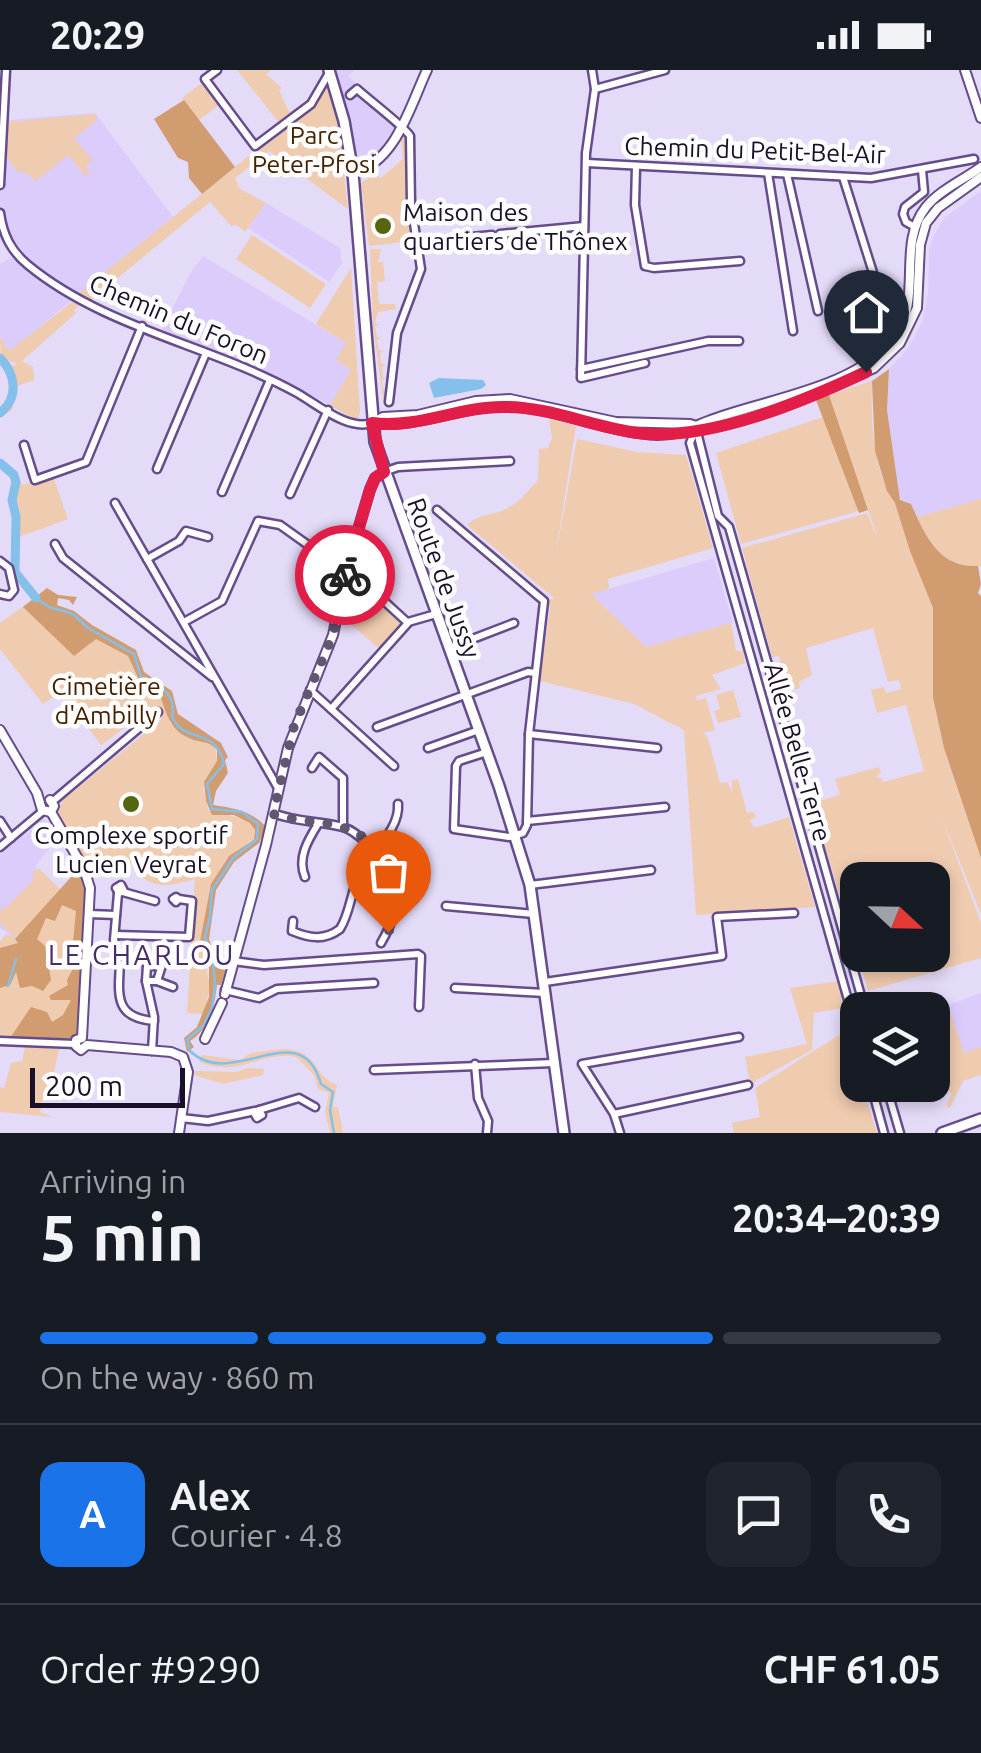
<!DOCTYPE html>
<meta charset="utf-8">
<style>
:root{--surface:#171b24;--page:#20242c;--text:#f1f3f6;--muted:#9ea1a6;--line:#363941;--accent:#1a73e8}
body{margin:0;font-family:Ubuntu,sans-serif;background:var(--page);color:var(--text);height:100vh;display:flex;flex-direction:column;font-size:38px;white-space:nowrap}
*{box-sizing:border-box;margin:0}
p{font-size:32px;color:var(--muted)}
.icon{flex:none;width:55px;height:55px;fill:none;stroke:currentColor;stroke-width:2;stroke-linecap:round;stroke-linejoin:round}
.map{position:relative;height:1063px;overflow:hidden}
.drawer{display:flex;flex-direction:column;background:var(--surface);flex:1}
.drawer>*{flex:none}
.needle{width:65px;rotate:112deg}
.controls{position:absolute;left:840px;top:792px;display:grid;gap:20px}
.controls a{display:grid;place-items:center;width:110px;height:110px;border-radius:20px;background:var(--surface);box-shadow:0 5px 15px #0003;font-size:50px}
.scale{position:absolute;left:30px;bottom:25px;width:155px;box-sizing:border-box;padding-left:10px;border:5px solid #1a1029;border-top:0;font-size:28px;line-height:35px;white-space:nowrap;color:#1a1029;-webkit-text-stroke:8px #fff;paint-order:stroke}
.pin{position:absolute;display:grid;place-items:center;width:85px;height:85px;color:#fff;margin:-102px -42px;border-radius:50% 50% 50% 0;rotate:-45deg;box-shadow:0 0 10px #0007}
.pin .icon{rotate:45deg}
.courier{position:absolute;display:grid;place-items:center;width:100px;height:100px;margin:-50px;border:8px solid #e11d48;border-radius:50%;background:#fff;color:#222;box-shadow:0 2px 12px #0007}
.summary em{font-style:normal;font-weight:700}
.summary div{display:flex;flex-direction:column-reverse}
.summary{display:flex;align-items:center;justify-content:space-between;height:170px;padding:0 40px}
h1{font-size:65px;font-weight:700;line-height:75px}
.bar{display:grid;grid-template-columns:repeat(4,1fr);gap:15px 10px;align-content:center;height:120px;padding:0 40px}
.bar i{height:12px;border-radius:8px;background:var(--line)}
.bar .selected{background:var(--accent)}
.bar p{grid-column:span 4}
.line{display:flex;align-items:center;gap:25px;padding:0 40px;border-top:2px solid var(--line)}
.line div{flex:1}
.round{display:grid;place-items:center;flex:none;width:105px;height:105px;border-radius:20px;background:var(--page)}
.status{display:flex;justify-content:space-between;align-items:center;height:70px;padding:0 50px;background:var(--surface);direction:ltr}
.status svg{height:28px;fill:currentColor}
.map>svg:first-child{display:block}
.built{fill:#dcccfc}
.green{fill:#efcbb0}
.forest{fill:#d19c70}
.water{fill:#84c0ea}
.lines{fill:none;stroke-linecap:round;stroke-linejoin:round}
.stream{stroke:#84c0ea;stroke-width:2.5}
.river{stroke:#84c0ea;stroke-width:9}
.minor-casing{stroke:#654d8c;stroke-width:11}
.tertiary-casing{stroke:#654d8c;stroke-width:12}
.secondary-casing{stroke:#654d8c;stroke-width:14}
.minor{stroke:#fff;stroke-width:6}
.tertiary{stroke:#fff;stroke-width:8}
.secondary{stroke:#fff;stroke-width:9}
.done{stroke:#615771;stroke-width:10;stroke-dasharray:0 18}
.route{stroke:#e11d48;stroke-width:12}
.poi-dot{fill:#56660e;stroke:#fff;stroke-width:4}
.labels{text-anchor:middle;dominant-baseline:central;stroke-width:9;stroke-linejoin:round;paint-order:stroke}
.park-label{font-size:25px;fill:#420;stroke:#fff}
.street-label{font-size:25px;fill:#1a1029;stroke:#fff}
.poi-label{font-size:25px;fill:#1a1029;stroke:#fff;text-anchor:start}
.neighbourhood-label{font-size:28px;letter-spacing:2.5px;fill:#462d6a;stroke:#fff}
</style>
<div class="status"><b>20:29</b><svg viewBox="0 0 49 12"><path d="M0 12V9h3v3zM5 12V6h3v6zM10 12V3h3v9zM15 12V0h3v12zM26 1h20v11H26zM47 4h2v5h-2z"/></svg></div>
<div class="map">
<svg width="981" height="1063" viewBox="0 0 981 1063">
<rect width="100%" height="100%" fill="#e4dbf8"/>
<g class="built">
<path d="M335,0H354L348,6L397,52L384,77L366,88L357,85L348,39Z"/>
<path d="M0,41L7,50L95,43L173,147L9,282L0,267V194L16,185L0,143Z"/>
<path d="M981,121V429L917,447L911,434L900,430L887,340L889,299L909,277L923,249L928,223L929,179L933,167L944,148Z"/>
<path d="M266,133L340,178L342,193L329,212L248,158Z"/>
<path d="M203,186L346,273L352,300L330,335L287,312L162,260L189,205Z"/>
<path d="M714,488L733,553L646,577L591,524Z"/>
<path d="M42,749L49,752L58,768L36,795L27,856L15,869L0,858V785L23,765L25,766Z"/>
<path d="M981,923V977L964,983L948,935Z"/>
</g>
<g class="green">
<path d="M237,0H271L266,4L282,18L279,20L289,42L310,31L281,55Z"/>
<path d="M327,12L338,53L348,139L269,81L235,108L240,119L266,133L245,162L237,155L231,156L210,132L91,230L78,224L309,37Z"/>
<path d="M200,14L206,16L220,34L199,50L182,28Z"/>
<path d="M94,44L98,49L74,68L92,90L85,97L90,103L86,106L68,85L36,111L23,101L19,103L6,87L7,52Z"/>
<path d="M408,66L407,105L414,171L369,176L361,113L376,104L381,108L403,89L401,69Z"/>
<path d="M252,165L326,214L310,238L236,189Z"/>
<path d="M370,179H381L378,192H383L385,211L377,212L379,234H395L396,239L378,242L375,253L379,255L375,256L377,267L381,268L377,270L379,280L384,282L380,283L381,293L386,296L382,297L383,307L387,309L382,310L383,318L389,319L384,335L373,257Z"/>
<path d="M351,198L360,342L358,348L353,349L330,335L351,300L336,290L346,273L316,254Z"/>
<path d="M72,232L80,235L74,240L76,243L22,291L33,297L34,310L17,316L12,340L0,348C10,333 19,318 10,297L17,294L1,287L0,267L9,281Z"/>
<path d="M872,311C871,352 872,398 895,433L933,538V628L944,678L981,788V844L940,743L981,853V888L868,921L858,885H932V810H858V885L824,774L819,731L840,725L835,709L879,697L881,703L876,707L882,708L883,712L924,701L906,635L877,643L871,620L884,617L886,623L901,619L899,610L888,612L873,558L806,578L812,605L799,612L800,618L788,621L779,586L772,587L742,478L867,443L879,472L829,325Z"/>
<path d="M823,347L859,441L741,474L716,383Z"/>
<path d="M549,349L576,356L555,489L577,369L637,382L686,385L713,478L608,509L609,519L591,524L646,577L731,553L736,581H743L745,593L712,605L721,619L696,626L697,630L706,628L715,660L703,663L708,668L720,713L727,712L732,721V711L738,709L747,743L754,742L756,747L750,750L754,758L789,747L815,837L696,845L684,660L634,634L540,611L550,538L548,530L554,528L467,455C479,443 492,446 506,439C519,433 529,420 538,410L539,379L548,378L552,368Z"/>
<path d="M0,389L17,405L22,415L53,406L68,449L16,468L18,447L14,428L18,414L14,404Z"/>
<path d="M981,429V496C946,498 929,477 917,447Z"/>
<path d="M357,509L406,552L381,580L342,547L346,523L349,524Z"/>
<path d="M35,528L128,586L140,612L159,621L170,653L215,677L217,691L203,718L208,740C225,746 239,744 254,756V770L226,789L210,818L200,870L210,916L204,944L187,943L195,809C168,817 147,821 131,793L91,801L57,741L63,730L162,649L151,638L101,675L61,621L43,634L0,579V553Z"/>
<path d="M733,620L741,647L718,653L714,641L720,639L716,625Z"/>
<path d="M82,795L76,970L0,966V872L6,864L16,868L0,853V840L6,838L34,809L32,804L38,798L60,819Z"/>
<path d="M839,911L843,938L814,943L812,980L750,1014L745,987L807,974L790,918Z"/>
<path d="M948,935L964,983L981,977V1005L963,1011L950,1038L946,1036L952,1023L932,1013L933,941Z"/>
<path d="M844,962C855,998 866,1027 877,1063H734L732,1053L760,1047L755,1018Z"/>
<path d="M26,973L60,976L49,1023H45L40,1042L52,1047L0,1042V1017L4,1018L11,993L22,991Z"/>
<path d="M281,979C319,978 311,1005 337,1015L333,1037H338L343,1063H330L325,1042L329,1023L318,1019L314,1005L296,987C258,980 243,1009 199,992L202,985L240,990L251,983Z"/>
<path d="M247,998L264,999L263,1005L223,1014L194,1005L195,1001L237,1002Z"/>
</g>
<g class="forest">
<path d="M184,30L235,97L202,124L189,108L188,92L178,88L154,49Z"/>
<path d="M889,299L887,340L900,430L911,434C925,465 938,498 978,496L981,514L978,523L981,526V788L944,678L933,628V538L910,481L895,433L887,421L875,381L872,311Z"/>
<path d="M829,325L868,440L859,443L816,330Z"/>
<path d="M47,518L58,525L77,527L73,535L69,530L58,528L57,535L74,541L92,555L136,580L144,602L172,621L178,644L221,673L228,687L225,690L228,703L216,721L213,735C234,738 252,741 266,757L259,773L234,792L216,820L209,869L218,896L226,899L221,915H217C214,938 210,958 190,971L194,977L187,982L184,968L197,957L209,927V898L200,871L211,814L229,786L254,770L255,760L250,753L234,745H212L206,731L204,712L217,691V680C207,669 201,674 189,668C169,660 165,639 159,622L140,612L128,586L96,569L74,586L23,537Z"/>
<path d="M82,795L88,808L82,968H10L31,937L47,942L52,952L63,945L71,930H51L49,926L68,915L67,910L77,891L73,872L76,841L62,835L55,851L46,848L37,869L45,876L51,910L43,921L32,916L20,918L16,902L10,915L0,918V878L18,873L15,869Z"/>
</g>
<path class="water" d="M439,308L483,310L486,315L481,319L434,328L429,313Z"/>
<g class="lines">
<g class="stream">
<path d="M36,528L49,537L73,544L88,558L134,584L141,607C152,614 168,618 172,632C173,633 172,646 173,648C184,674 216,656 224,694L207,714L212,739L242,742L258,754L257,769L233,788L212,820L210,847L205,867L213,890L215,915L212,938L204,955L187,970L190,981C232,1022 301,942 321,1014L333,1022L330,1040L334,1063"/>
<path d="M8,916L16,889"/>
</g>
<g class="river">
<path d="M0,288C16,304 19,328 0,343"/>
<path d="M0,393L14,405L16,412L12,430L16,447L15,502L36,528"/>
</g>
<defs>
<g id="minor">
<path d="M217,0L205,9L255,76L311,34L329,3"/>
<path d="M592,0L595,19L586,83L581,308L645,293"/>
<path d="M595,19L665,0"/>
<path d="M350,25L357,19C369,30 405,57 410,66L411,134L421,199L397,263L389,332"/>
<path d="M587,93L871,108L974,89"/>
<path d="M636,96L635,135L645,196L654,198L740,191"/>
<path d="M768,103L793,261"/>
<path d="M787,104L818,241"/>
<path d="M843,107L875,209"/>
<path d="M0,115L6,0"/>
<path d="M0,143C3,165 11,181 28,195C106,259 211,275 297,323C318,335 348,361 372,353"/>
<path d="M915,157L906,152L903,144L905,137L924,122L922,100"/>
<path d="M500,164L584,156"/>
<path d="M418,172L492,165"/>
<path d="M581,299L708,271H739"/>
<path d="M696,358L690,373L858,965"/>
<path d="M697,362L718,446L729,457L745,513L865,940"/>
<path d="M24,375L35,410L86,392L142,256"/>
<path d="M157,399L206,283"/>
<path d="M384,402L398,397L510,391"/>
<path d="M222,422L270,310"/>
<path d="M290,424L328,340"/>
<path d="M115,433L278,718"/>
<path d="M437,440L544,531L529,664L527,755L523,763L509,767L454,759L456,696L459,691L487,682"/>
<path d="M55,474L63,488L212,607"/>
<path d="M147,489L179,471L186,461L208,467"/>
<path d="M0,491L9,498L14,520L9,526L0,524"/>
<path d="M184,552L222,531L258,451L280,455L346,502"/>
<path d="M408,552L436,544"/>
<path d="M449,578L514,553"/>
<path d="M310,620L394,696"/>
<path d="M331,639L408,553L347,497"/>
<path d="M377,657L528,602L535,603"/>
<path d="M529,664L657,678"/>
<path d="M428,678L479,660"/>
<path d="M312,698L319,687L343,708V757"/>
<path d="M52,732L158,642"/>
<path d="M273,743C295,752 320,751 343,757C353,760 361,768 369,775C404,806 403,835 381,873"/>
<path d="M0,751L11,768"/>
<path d="M527,751L665,737"/>
<path d="M0,777L43,741"/>
<path d="M305,807C297,788 308,770 318,754"/>
<path d="M121,815L124,821L119,823L116,818Z"/>
<path d="M530,815L651,800"/>
<path d="M123,822L155,831"/>
<path d="M446,836L534,844"/>
<path d="M89,844L116,845"/>
<path d="M293,851L292,861C309,868 324,871 340,859C350,843 351,822 359,805C370,782 400,761 398,734"/>
<path d="M115,865L189,867L192,831L179,829L176,832L173,829L176,827L179,829"/>
<path d="M114,870L118,823"/>
<path d="M164,891L184,894"/>
<path d="M233,891L264,895L418,884L421,886L419,937"/>
<path d="M120,894C118,926 115,948 154,951"/>
<path d="M161,896H147L146,911H157L163,892L164,872"/>
<path d="M146,911L154,947L152,981"/>
<path d="M157,911L173,917"/>
<path d="M545,912L722,886L717,847L794,843"/>
<path d="M455,918L545,923"/>
<path d="M225,920L259,928L277,919L374,913"/>
<path d="M0,971L75,974"/>
<path d="M475,994L478,1028L488,1051L487,1063"/>
<path d="M374,1000L554,993"/>
<path d="M871,1015L884,1063"/>
<path d="M886,1015L900,1063"/>
<path d="M259,1040L299,1028L315,1037"/>
<path d="M259,1040L262,1045L257,1048L254,1043Z"/>
<path d="M614,1044L748,1015"/>
<path d="M181,1048L208,1051L255,1041"/>
<path d="M620,1063L614,1044L582,994L739,967"/>
</g>
<g id="tertiary">
<path d="M965,0L981,48"/>
<path d="M353,103C396,92 410,36 427,0"/>
<path d="M372,353C419,359 462,335 508,336C559,338 607,363 658,365C679,365 690,358 708,351C764,329 856,319 894,268C924,228 896,175 926,137C940,120 963,110 981,97"/>
<path d="M372,353L383,347L418,345L476,331L510,329L616,352L690,354L705,359L768,341L832,317L874,298L900,273L917,238L920,175L926,153L938,138L981,107"/>
<path d="M0,660L37,723L42,740L51,742"/>
<path d="M50,730L54,736L51,742L84,799L90,818L82,968L76,970V976L81,980L87,975L171,982L183,987L188,1002L179,1063"/>
<path d="M225,924L266,775L288,678L333,565L347,497L370,419L375,408L384,402"/>
<path d="M205,969L222,933"/>
</g>
<g id="secondary">
<path d="M329,0L344,51L353,103L375,372L499,716L530,815L564,1063"/>
<path d="M942,1063L981,1049"/>
</g>
</defs>
<use href="#minor" class="minor-casing"/>
<use href="#tertiary" class="tertiary-casing"/>
<use href="#secondary" class="secondary-casing"/>
<use href="#minor" class="minor"/>
<use href="#tertiary" class="tertiary"/>
<use href="#secondary" class="secondary"/>
</g>
<g class="lines">
<path class="done" d="M345,505L333,565L294,656L273,744C296,752 321,750 344,758C385,770 412,825 388,862"/>
<path class="route" d="M345,505L370,420L375,408L384,402L372,353C417,359 458,337 502,337C548,336 592,357 638,363C707,372 802,332 866,302"/>
</g>
<g class="poi-dot">
<circle cx="383" cy="156" r="10"/>
<circle cx="131" cy="734" r="10"/>
</g>
<g class="labels">
<g class="park-label">
<text x="314" y="65">Parc<tspan x="314" dy="29">Peter-Pfosi</tspan></text>
<text x="106" y="616">Cimetière<tspan x="106" dy="29">d'Ambilly</tspan></text>
</g>
<g class="street-label">
<text transform="translate(755 80) rotate(2)">Chemin du Petit-Bel-Air</text>
<text transform="translate(179 249) rotate(23)">Chemin du Foron</text>
<text transform="translate(444 508) rotate(70)">Route de Jussy</text>
<text transform="translate(798 682) rotate(74)">Allée Belle-Terre</text>
</g>
<g class="poi-label">
<text x="403" y="142">Maison des<tspan x="403" dy="29">quartiers de Thônex</tspan></text>
<text x="131" y="765" text-anchor="middle">Complexe sportif<tspan x="131" dy="29">Lucien Veyrat</tspan></text>
</g>
<g class="neighbourhood-label">
<text x="142" y="884">LE CHARLOU</text>
</g>
</g>
</svg>
<div class="controls">
<a><svg class="needle" viewBox="-14 -14 28 28"><path d="M0-13l5 13h-10z" fill="#e53935"/><path d="M0 13l5-13h-10z" fill="#9ea1a6"/></svg></a>
<a><svg class="icon" aria-label="layers" viewBox="0 0 24 24"><path d="M12 4l9 5-9 5-9-5zM3 14l9 5 9-5"/></svg></a>
</div>
<div class="scale">200 m</div>
<div class="pin" style="left:388px;top:862px;background:#ea580c"><svg class="icon" aria-label="bag" viewBox="0 0 24 24"><path d="M5 8h14l-1 12H6zM9 8a3 3 0 0 1 6 0"/></svg></div>
<div class="pin" style="left:866px;top:302px;background:#1f2937"><svg class="icon" aria-label="home" viewBox="0 0 24 24"><path d="M3 11l9-7 9 7M6 9v11h12V9"/></svg></div>
<div class="courier" style="left:345px;top:505px"><svg class="icon" aria-label="bike" viewBox="0 0 24 24"><circle cx="6" cy="16" r="4"/><circle cx="18" cy="16" r="4"/><path d="M6 16l4-8h5l3 8M10 8l3 8H6M13 5h3"/></svg></div>
</div>
<section class="drawer">
<div class="summary"><div><h1>5 min</h1><p>Arriving in</p></div><em>20:34–20:39</em></div>
<div class="bar"><i class="selected"></i><i class="selected"></i><i class="selected"></i><i></i><p>On the way · 860 m</p></div>
<div class="line" style="height:180px"><b class="round" style="background:var(--accent);color:#fff">A</b><div><b>Alex</b><p>Courier · 4.8</p></div><a class="round"><svg class="icon" aria-label="chat" viewBox="0 0 24 24"><path d="M4 5h16v11H9l-5 4z"/></svg></a><a class="round"><svg class="icon" aria-label="phone" viewBox="0 0 24 24"><path d="M5 4h4l2 5-3 2q2 4 5 5l2-3 5 2v4C11 20 4 13 5 4z"/></svg></a></div>
<div class="line" style="height:130px"><div>Order #9290</div><b>CHF 61.05</b></div>
</section>
